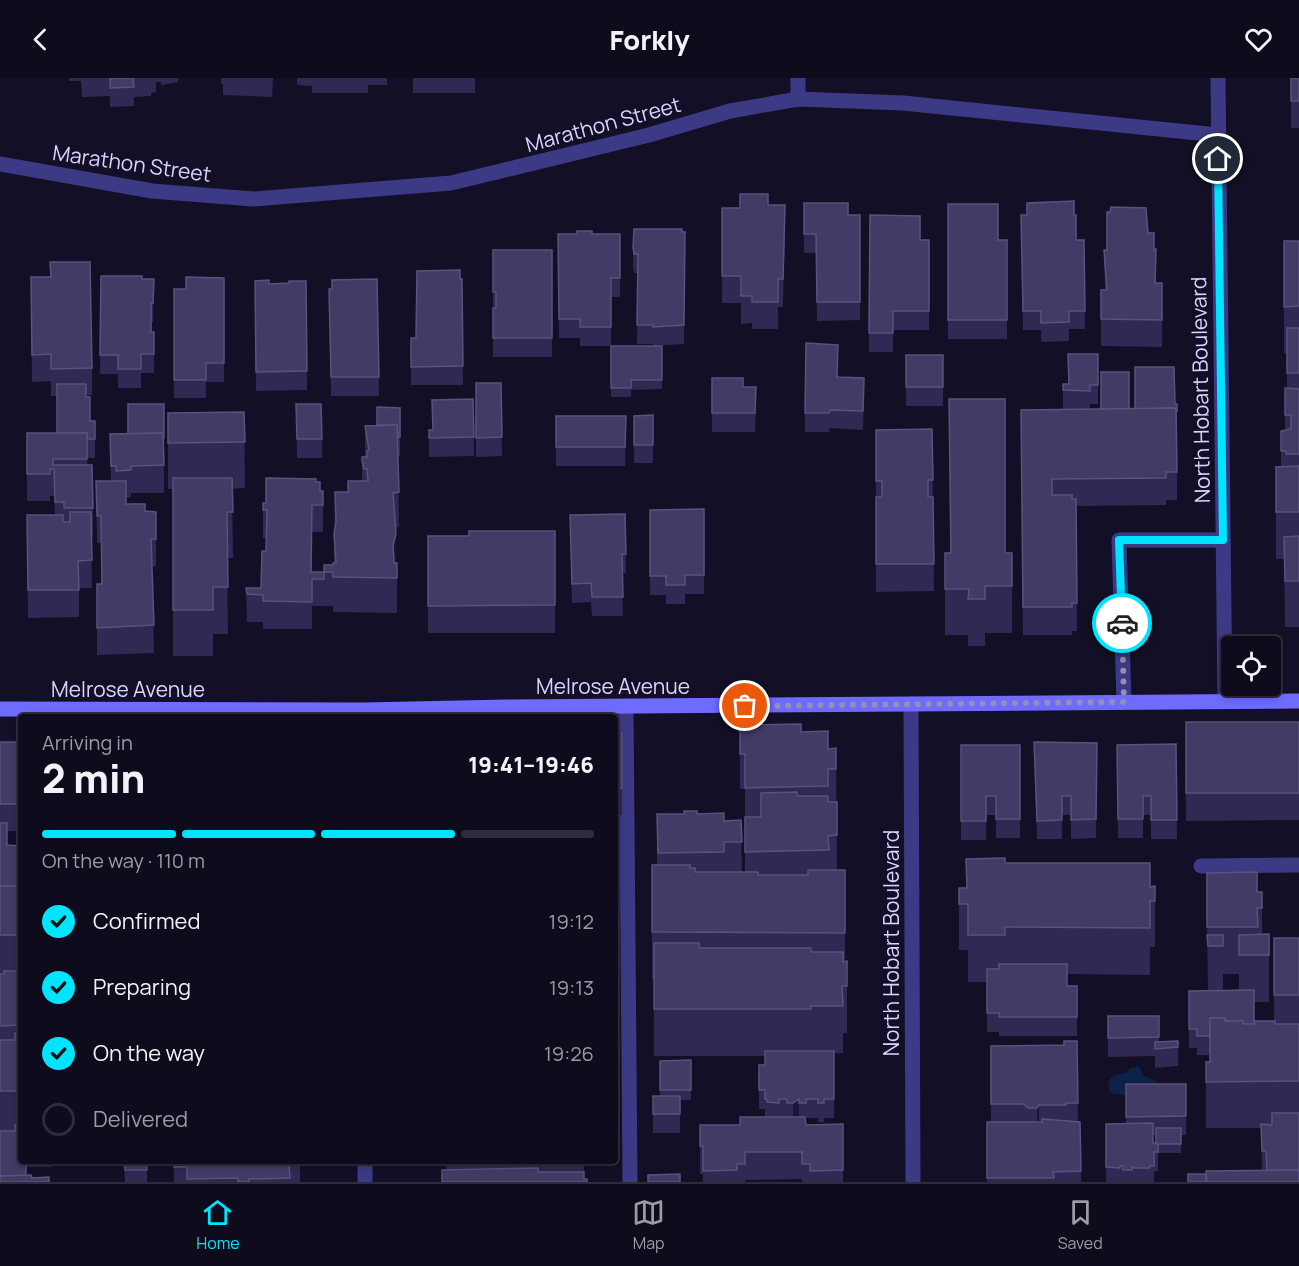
<!DOCTYPE html>
<meta charset="utf-8">
<style>
:root{--surface:#0e0b1c;--page:#171425;--text:#f1f3f6;--muted:#9b9ba3;--line:#2e2b3b;--accent:#00e5ff}
body{margin:0;font-family:Manrope,sans-serif;background:var(--page);color:var(--text);height:100vh;display:flex;flex-direction:column;font-size:22px;white-space:nowrap}
*{box-sizing:border-box;margin:0}
p{font-size:20px;color:var(--muted)}
.icon{flex:none;width:33px;height:33px;fill:none;stroke:currentColor;stroke-width:2;stroke-linecap:round;stroke-linejoin:round}
.map{position:relative;flex:1;overflow:hidden}
.side{position:absolute;left:18px;top:636px;width:600px;height:450px;display:flex;flex-direction:column;background:var(--surface);border-radius:6px;box-shadow:0 3px 9px #0003,0 0 0 2px var(--line)}
.side>*{flex:none}
.buttons{position:absolute;left:1221px;top:558px;display:grid;gap:12px}
.buttons a{display:grid;place-items:center;width:60px;height:60px;border-radius:6px;background:var(--surface);box-shadow:0 3px 9px #0003,0 0 0 2px var(--line);font-size:30px}
.pin{position:absolute;display:grid;place-items:center;width:51px;height:51px;color:#fff;margin:-26px;border:3px solid #fff;border-radius:50%;box-shadow:0 2px 6px #0007}
.courier{position:absolute;display:grid;place-items:center;width:60px;height:60px;margin:-30px;border:4px solid #00e5ff;border-radius:50%;background:#fff;color:#222;box-shadow:0 2px 8px #0007}
.headline em{font-style:normal;font-weight:800}
.headline div{display:flex;flex-direction:column-reverse}
.headline{display:flex;align-items:center;justify-content:space-between;height:102px;padding:0 24px}
h1{font-size:39px;font-weight:800;line-height:45px}
.bar{display:grid;grid-template-columns:repeat(4,1fr);gap:9px 6px;align-content:center;height:72px;padding:0 24px}
.bar i{height:8px;border-radius:4px;background:var(--line)}
.bar .on{background:var(--accent)}
.bar p{grid-column:span 4}
ol{padding:0 24px;list-style:none}
li{display:flex;align-items:center;gap:18px;height:66px}
li p{margin-inline-start:auto}
li .icon{padding:6px;border-radius:50%;background:var(--accent);color:#111;stroke-width:4}
li:last-child{color:var(--muted)}
li i{width:33px;height:33px;border:3px solid var(--line);border-radius:50%}
header{display:flex;justify-content:space-between;align-items:center;height:78px;padding:0 24px;background:var(--surface);font-size:27px;font-weight:800}
.tab-bar{display:flex;justify-content:space-around;align-items:center;height:84px;border-top:2px solid var(--line);background:var(--surface);font-size:16px;color:var(--muted)}
.tab-bar a{display:grid;justify-items:center;gap:3px}
.tab-bar .on{color:var(--accent)}
.map>svg:first-child{display:block}
.water{fill:#0c2248}
.lines{fill:none;stroke-linecap:round;stroke-linejoin:round}
.lane{stroke:#3d3a85;stroke-width:15}
.street{stroke:#3d3a85;stroke-width:15}
.secondary{stroke:#6f6bff;stroke-width:15}
.wall{fill:#312854;fill-rule:evenodd}
.shaded-wall{fill:#1d163a}
.building{fill:#433a66;stroke:#5a527e;stroke-width:1.5}
.done{stroke:#948fb3;stroke-width:6;stroke-dasharray:0 10.8}
.route{stroke:#00e5ff;stroke-width:8}
.labels{text-anchor:middle;dominant-baseline:central;stroke-width:5;stroke-linejoin:round;paint-order:stroke}
.street-label{font-size:21px;fill:#d9d4ff;stroke:#130f26}
</style>
<header><svg class="icon" aria-label="back" viewBox="0 0 24 24"><path d="M15 5l-7 7 7 7"/></svg>Forkly<svg class="icon" aria-label="heart" viewBox="0 0 24 24"><path d="M12 20l-8-8c-3-5 5-10 8-4 3-6 11-1 8 4z"/></svg></header>
<div class="map">
<svg width="1299" height="1104" viewBox="0 0 1299 1104">
<rect width="100%" height="100%" fill="#130f26"/>
<path class="water" d="M1139,989L1144,998L1156,1003V1011C1142,1014 1122,1021 1110,1014C1105,1000 1114,996 1126,995L1131,990Z"/>
<g class="lines">
<g class="lane">
<path d="M1124,623L1119,462H1223"/>
<path d="M626,629L630,1104"/>
<path d="M1201,788L1299,787"/>
</g>
<g class="street">
<path d="M798,0V21"/>
<path d="M1218,0L1225,623"/>
<path d="M0,86L152,113L253,121L451,105L649,57L730,33L798,21L903,25L1218,57"/>
<path d="M911,626L913,1104"/>
<path d="M365,1083V1104"/>
</g>
<path class="secondary" d="M0,631L364,632L506,629L1299,623"/>
</g>
<g class="wall">
<path d="M69,0H178V4L161,7V4H156V14L151,15V18L134,19V28L110,29V18L82,19L81,3H69Z"/>
<path d="M221,0H273L272,19L223,17V6H221Z"/>
<path d="M297,0H387V7H368V15H312V8L297,7Z"/>
<rect x="413" y="0" width="62" height="15"/>
<rect x="1291" y="0" width="8" height="50"/>
<path d="M804,125L848,137H860V242L817,243L816,175H804Z"/>
<path d="M1027,125L1076,162H1084L1085,251H1069V263L1041,264V252H1023L1021,137H1027Z"/>
<path d="M948,126L998,162H1007V261H948Z"/>
<path d="M768,127L785,154L783,229H778V251H752V245L741,246V225H722V130H740Z"/>
<path d="M870,137L920,162H929V252H893V274H869Z"/>
<path d="M634,151L685,154L684,266L653,268V266H637L638,195H634L633,188Z"/>
<path d="M1148,155L1154,172L1156,205H1162V269L1101,268V212H1105L1104,172H1107Z"/>
<path d="M558,156H620V219H611V268H580V260H559Z"/>
<path d="M1284,163H1299V549H1285L1284,481H1276V389L1281,388V353L1285,352V310H1287V275H1284Z"/>
<rect x="493" y="172" width="59" height="107"/>
<path d="M101,198L142,201H154L153,244H151V254H154V295H141V310H118V296H100Z"/>
<path d="M31,199L92,290V317H86L90,343H95V380H87L93,430V458H91L92,510H79V539L28,540L27,437H55L54,418H50V423H27V355H57V318H51V303L32,304Z"/>
<path d="M224,200V304H206V320H174V211H186Z"/>
<path d="M377,201L379,318H331L329,211Z"/>
<path d="M460,201H462L463,307H411V260H416Z"/>
<path d="M255,203L269,206L289,205L306,203L307,312L256,313Z"/>
<path d="M611,268H662V311L631,312V319H611Z"/>
<path d="M1098,276V326H1090V331H1129L1177,326V422H1166V427L1076,428L1077,553H1072V557H1023L1021,332L1063,331V306H1068Z"/>
<rect x="906" y="277" width="37" height="51"/>
<path d="M837,299L864,319L863,352L830,350L829,354H805V335Z"/>
<path d="M712,300L756,328L755,354H712Z"/>
<path d="M476,305H501L502,378L476,379Z"/>
<path d="M473,321L474,378L429,379V352H433L432,322Z"/>
<path d="M949,321L1005,475H1012V555H985V568H968V557H945V475H950Z"/>
<path d="M164,326V415H131V419L126,420V426L145,433L156,434V488H152L154,575L97,577V506H101V465H97L96,403H111L110,356H128Z"/>
<path d="M296,326L322,361V380H297Z"/>
<path d="M400,330V378H398L399,449L395,450L396,485H397V535L333,534V528H312V551H263V544H247L246,510H261L266,473V460H263V425H266L316,404L320,413H323V454H312V494H324V487H333L334,485L335,414H348V403H362V379H365V348L377,347Z"/>
<path d="M244,334L245,410L232,411L233,480H227L228,556H213V578H173V411H168V335Z"/>
<path d="M653,337V385H634V338Z"/>
<path d="M556,338H626L625,388H556Z"/>
<path d="M932,351L934,513L876,514V352Z"/>
<path d="M704,431V516H685V526H666V517H650V432Z"/>
<path d="M625,436L626,495H622L623,538H592L591,524L572,525L570,437Z"/>
<path d="M555,453V555H428V458H469Z"/>
<path d="M1186,644H1299V742L1186,743Z"/>
<path d="M740,647L801,654L828,671L836,670L837,792H845V883H847V955H843V975H834V1040H824V1044H818V1040H806V1047L843,1046V1104H802V1101L745,1102V1104H703V1096H700V1047H740L765,1039V1031H759V987H765V978H654V901H652V787H657V736H697L724,743L741,742L742,794H745V711H740Z"/>
<rect x="615" y="655" width="7" height="82"/>
<path d="M0,664H21V753H7V767L21,768V1083H51V1089H26V1098L32,1100L0,1104Z"/>
<path d="M1034,664L1097,665L1096,760L1071,761V737H1062V761H1037Z"/>
<path d="M1176,666L1177,761H1151V737H1143V760H1118L1117,667Z"/>
<path d="M961,667H1020V760H996V737H986V762H961Z"/>
<path d="M966,781L1005,785L1150,808H1155V869H1150V897L1067,896V908H1077V958H999V954H987V904H968V872H959V810H966Z"/>
<path d="M1257,814H1262V856H1269V924H1254V946L1274,943V860H1299V1104L1206,1096L1262,1093L1261,1050H1206V984H1210V977H1197V970H1189V913H1208L1207,842ZM1223,896H1239V912H1223Z"/>
<path d="M1108,938H1159V963H1178V988L1155,990V978L1108,979Z"/>
<path d="M1077,963L1078,1044H1080L1081,1104H987V1044H991V968L1064,967Z"/>
<path d="M691,982V1022H680V1055H653V1018H660V983Z"/>
<path d="M1126,1006H1186V1057H1181V1075H1158V1093H1154V1104H1106V1046L1126,1045ZM1153,1057H1156V1065H1153Z"/>
<path d="M124,1083H147V1104H125Z"/>
<rect x="174" y="1083" width="126" height="21"/>
<path d="M446,1083H584V1101L446,1092Z"/>
</g>
<g class="shaded-wall">
<path d="M785,127V154L783,229V201Z"/>
<path d="M396,456V491L393,502V467Z"/>
<path d="M799,1021V1040L793,1044V1025Z"/>
<path d="M1039,1027V1046L1037,1049V1030Z"/>
</g>
<g class="building">
<path d="M110,0H133L134,9L110,10Z"/>
<rect x="1291" y="0" width="8" height="23"/>
<path d="M740,116H768V127H785L783,201H778V224H752V218H741V198H722V130H740Z"/>
<path d="M1074,123V137H1076V162H1084L1085,233H1069V244L1041,245V233H1023L1021,137H1027V125Z"/>
<path d="M804,125H848V137H860V224H817L816,156H804Z"/>
<path d="M948,126H998V162H1007V242H948Z"/>
<path d="M1111,129L1146,130L1148,155H1154V172L1156,171L1155,205H1162V242L1101,241V212H1107L1104,172H1107V134H1110Z"/>
<path d="M870,137L920,138V162H929V233H893V255H869Z"/>
<path d="M634,151H682V154H685L684,247L653,249V247H637L638,176H634L633,169Z"/>
<path d="M577,153H592V156H620V200H611V249H580V241H559L558,156H577Z"/>
<path d="M1284,163H1299V228L1284,229Z"/>
<path d="M493,172H552V260H493V230H496V214H493Z"/>
<path d="M50,184H90L92,290L51,291V276L32,277L31,199H51Z"/>
<path d="M460,192V201H462L463,288L411,289V260H416L417,193Z"/>
<path d="M101,198H142V201H154L153,225H151V254H154V276H141V291H118V277H100Z"/>
<path d="M186,199L224,200V285H206V302H174V211H186Z"/>
<path d="M377,201L379,299H331L329,211H332V202Z"/>
<path d="M269,202V206L289,205V203H306L307,293L256,294L255,203Z"/>
<rect x="1287" y="250" width="12" height="45"/>
<path d="M806,265L838,267L837,299L864,300L863,333L830,332L829,335H805Z"/>
<path d="M611,268H662V302H631V310H611Z"/>
<path d="M1068,276H1098V307H1090V313L1063,312V306H1069Z"/>
<rect x="906" y="277" width="37" height="32"/>
<path d="M1135,289H1174L1175,326H1177V333H1176V330L1135,331Z"/>
<rect x="1101" y="294" width="28" height="37"/>
<path d="M712,300H743V309H756L755,335H712Z"/>
<path d="M476,305H501L502,359L476,360Z"/>
<path d="M57,306H86V319H90V343H95V361H87V355H57Z"/>
<path d="M1285,310L1299,311V376H1286V373H1281V353L1291,351V337H1285Z"/>
<path d="M473,321L474,359L429,360V352H433L432,322Z"/>
<path d="M949,321H1005V475H1012V508H985V521H968L969,511H945V475H951Z"/>
<path d="M128,326H164V360H163V355L128,356Z"/>
<path d="M296,326H321L322,361H297Z"/>
<path d="M377,329L400,330V359H398L397,347H377Z"/>
<path d="M1176,330L1177,394H1166V400L1052,401V417H1072V421H1076L1077,525H1072V529H1023L1021,332Z"/>
<path d="M244,334L245,364L168,365V335Z"/>
<path d="M653,337V367H634V338Z"/>
<path d="M556,338H626L625,369H556Z"/>
<path d="M397,347L399,414L393,415L396,456L393,467L394,485H397V500L333,499V494H324V487H333V485H336L334,456L336,444L335,414H348V403H368L367,391H364L362,383V379H367V373L369,372L365,348Z"/>
<path d="M932,351L933,402H928V419H933L934,486H876V419H882V403H876V352Z"/>
<path d="M27,355H87V381H53V387H92L93,430H64V424H55L54,391H50V396H27Z"/>
<path d="M163,355L164,387L131,388V392L116,393V388H111L110,356Z"/>
<path d="M1299,388V434H1276V389Z"/>
<path d="M173,400H232L233,434H227L228,509H213V532H173Z"/>
<path d="M266,400L316,401V404H320V413H323V427H312L311,494H324V501H312V524L263,523V517L247,516L246,510H261L262,473H266L267,432H263V425H266Z"/>
<path d="M96,403H126V426H145V433L156,434V461H151L154,547L97,550V506H102L101,438H97Z"/>
<path d="M704,431V497H685V507H666V498H650V432Z"/>
<path d="M70,434H91L92,482L78,483L79,512H28L27,437H63V444H70Z"/>
<path d="M625,436L626,476H622L623,519H592L591,505L572,506L570,437Z"/>
<path d="M469,453H555V527L428,528V458H469Z"/>
<path d="M1299,458V503H1285L1284,459Z"/>
<rect x="1186" y="644" width="113" height="71"/>
<path d="M801,646V654L828,653V671L836,670V691H828V708L745,710V676H740V647Z"/>
<rect x="615" y="655" width="7" height="55"/>
<rect x="0" y="664" width="21" height="62"/>
<path d="M1034,664L1097,665L1096,741L1071,742V718H1062V742L1037,743Z"/>
<path d="M1176,666L1177,742H1151V718H1143V741H1118L1117,667Z"/>
<path d="M961,667H1020V741H996V718H986V743H961Z"/>
<path d="M797,714V718H828V724H837V757L828,758L829,772L745,774V739H761V715Z"/>
<path d="M684,733H697V736L724,735V743L741,742L742,764H724V774L658,775L657,736H684Z"/>
<path d="M0,745H7V767L21,768V808H0Z"/>
<path d="M1005,780V785H1150V809L1155,808V823H1150V850L1005,849V857H968V826H959V810H967L966,781Z"/>
<path d="M652,787H690V790H695V794H758V797H808V792H845V855L652,854Z"/>
<path d="M1257,794V814H1262V830H1257L1258,849H1207V795Z"/>
<rect x="0" y="808" width="21" height="49"/>
<path d="M1269,856V877H1239V857Z"/>
<path d="M1207,857H1223V868H1208Z"/>
<rect x="1274" y="860" width="25" height="57"/>
<path d="M654,865H699V870H811V874H843V884L847,883V908H842L843,928H811V931H654Z"/>
<path d="M999,886H1067V908H1077V939H999V935H987V891H999Z"/>
<path d="M4,893H21V947L0,948V896H4Z"/>
<path d="M1254,912V946H1243V943H1225V940H1210V958H1197V951H1189V913Z"/>
<path d="M1108,938H1159V959L1108,960Z"/>
<path d="M1210,940H1225V943H1243V946H1255V943H1275V946H1299V1003L1206,1004V984H1210Z"/>
<path d="M15,955H21V1013H0V962H15Z"/>
<path d="M1064,963H1077L1078,1025H1066V1027H1039L1037,1030H1028L1024,1026H991V968L1064,967Z"/>
<path d="M1178,963V969L1155,971V964Z"/>
<path d="M765,973H834V1021H824V1025H818V1021H806V1025H799V1021L793,1025H787V1021H779V1025L767,1024V1021H765V1012H759V987H765Z"/>
<path d="M691,982V1012H660V983Z"/>
<path d="M1126,1006H1186V1038L1126,1039Z"/>
<rect x="653" y="1018" width="27" height="18"/>
<path d="M1272,1035H1299V1092L1267,1093L1266,1073H1262L1261,1046L1272,1047Z"/>
<path d="M740,1039H805L806,1047L843,1046V1092L810,1093V1086H802V1074H745V1086H737V1092L703,1093V1068H700V1047H740Z"/>
<path d="M1042,1041L1080,1044L1081,1093L1053,1094L1054,1100H987V1044H1042Z"/>
<path d="M1153,1045V1065H1158V1074H1154V1088H1150V1090H1133L1132,1088V1092H1123V1088H1120V1090L1106,1089V1046Z"/>
<path d="M15,1047H21V1083H26V1098H0V1053H15Z"/>
<rect x="1156" y="1050" width="25" height="16"/>
<path d="M124,1083H147V1092H125Z"/>
<path d="M174,1083H300V1085L289,1086L290,1100L249,1101V1104H238V1100L187,1101V1089H174Z"/>
<path d="M538,1090V1094H584V1101H587V1104H442V1092Z"/>
<path d="M1299,1092V1104H1207L1206,1093Z"/>
<path d="M680,1096V1104H648V1097Z"/>
<rect x="1188" y="1096" width="18" height="8"/>
<path d="M31,1097L32,1100L49,1099V1104H0V1098Z"/>
</g>
<g class="lines">
<path class="done" d="M745,628L1124,624L1122,545"/>
<path class="route" d="M1122,545L1119,462H1223L1218,81"/>
</g>
<g class="labels">
<g class="street-label">
<text transform="translate(603 46) rotate(-15)">Marathon Street</text>
<text transform="translate(132 85) rotate(8)">Marathon Street</text>
<text transform="translate(1200 312) rotate(-91)">North Hobart Boulevard</text>
<text x="613" y="608">Melrose Avenue</text>
<text x="128" y="611">Melrose Avenue</text>
<text transform="translate(891 865) rotate(-90)">North Hobart Boulevard</text>
</g>
</g>
</svg>
<div class="buttons">
<a><svg class="icon" aria-label="locate" viewBox="0 0 24 24"><circle cx="12" cy="12" r="6"/><path d="M12 2v4M12 18v4M2 12h4M18 12h4"/></svg></a>
</div>
<div class="pin" style="left:745px;top:628px;background:#ea580c"><svg class="icon" aria-label="bag" viewBox="0 0 24 24"><path d="M5 8h14l-1 12H6zM9 8a3 3 0 0 1 6 0"/></svg></div>
<div class="pin" style="left:1218px;top:81px;background:#1f2937"><svg class="icon" aria-label="home" viewBox="0 0 24 24"><path d="M3 11l9-7 9 7M6 9v11h12V9"/></svg></div>
<div class="courier" style="left:1122px;top:545px"><svg class="icon" aria-label="car" viewBox="0 0 24 24"><path d="M5 17H2v-5l4-1 3-4h7l3 4 3 1v5h-3M9 17h6M6 11h13"/><circle cx="7" cy="17" r="2"/><circle cx="17" cy="17" r="2"/></svg></div>
<section class="side">
<div class="headline"><div><h1>2 min</h1><p>Arriving in</p></div><em>19:41–19:46</em></div>
<div class="bar"><i class="on"></i><i class="on"></i><i class="on"></i><i></i><p>On the way · 110 m</p></div>
<ol>
<li><svg class="icon" aria-label="check" viewBox="0 0 24 24"><path d="M5 12l5 5 9-10"/></svg>Confirmed<p>19:12</p></li>
<li><svg class="icon" aria-label="check" viewBox="0 0 24 24"><path d="M5 12l5 5 9-10"/></svg>Preparing<p>19:13</p></li>
<li><svg class="icon" aria-label="check" viewBox="0 0 24 24"><path d="M5 12l5 5 9-10"/></svg>On the way<p>19:26</p></li>
<li><i></i>Delivered</li>
</ol>
</section>
</div>
<nav class="tab-bar">
<a class="on"><svg class="icon" aria-label="home" viewBox="0 0 24 24"><path d="M3 11l9-7 9 7M6 9v11h12V9"/></svg>Home</a>
<a><svg class="icon" aria-label="map" viewBox="0 0 24 24"><path d="M3 6l6-2 6 2 6-2v14l-6 2-6-2-6 2zM9 4v14M15 6v14"/></svg>Map</a>
<a><svg class="icon" aria-label="saved" viewBox="0 0 24 24"><path d="M7 4h10v16l-5-4-5 4z"/></svg>Saved</a>
</nav>
